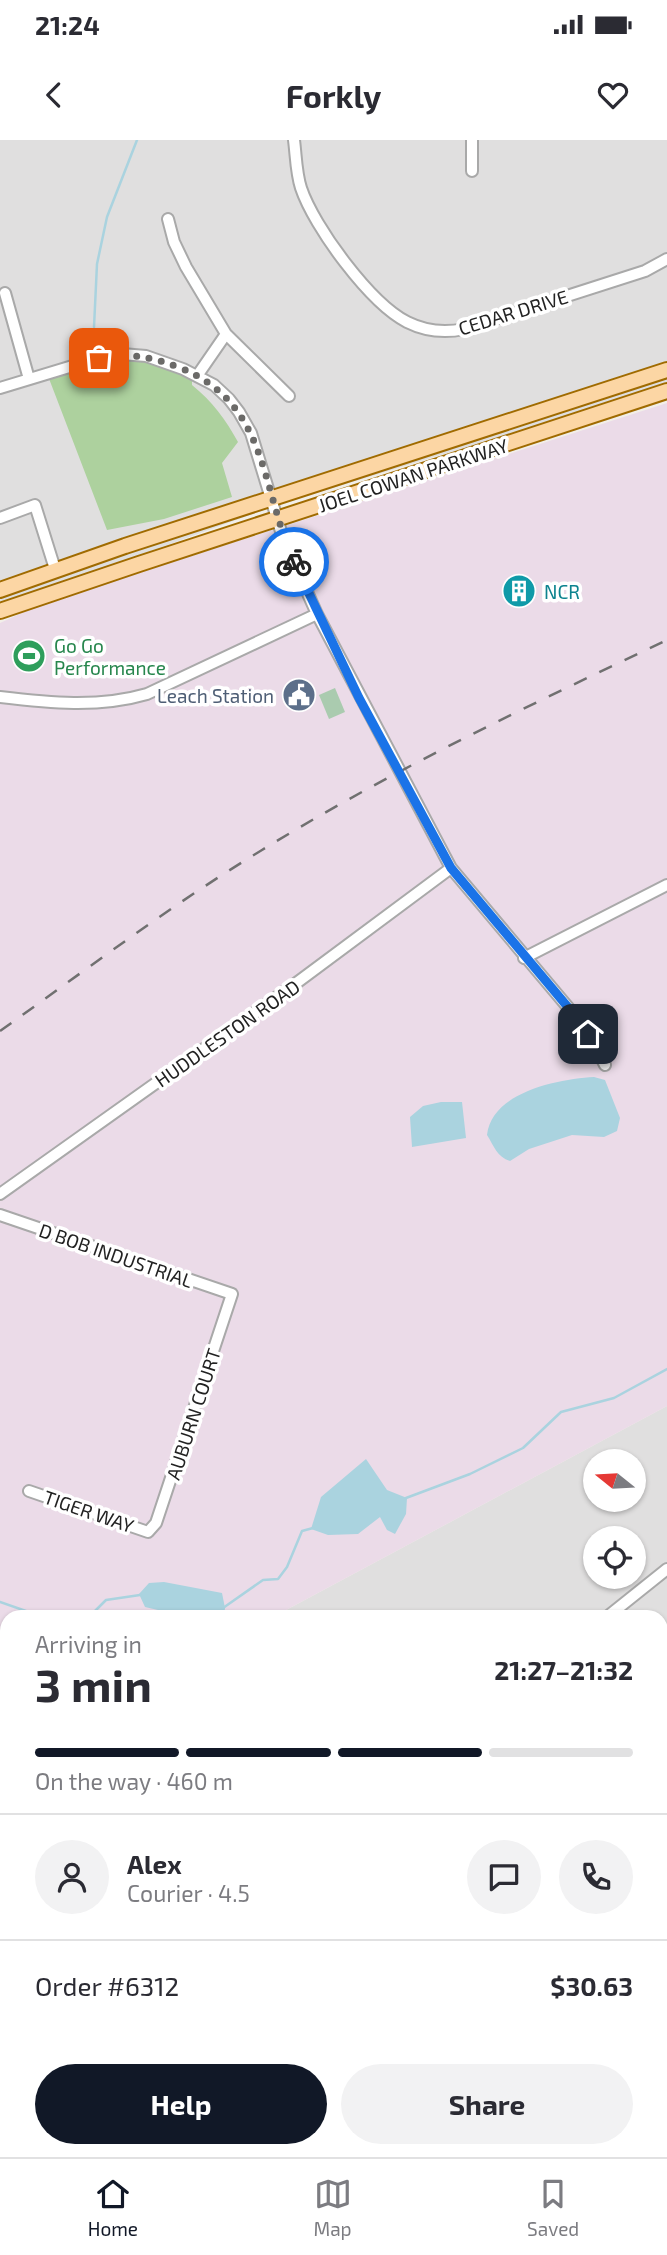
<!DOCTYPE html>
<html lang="en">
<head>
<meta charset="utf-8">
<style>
  body { margin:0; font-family:"Exo 2",sans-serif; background:#f2f2f3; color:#2b2b33; height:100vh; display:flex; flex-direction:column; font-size:26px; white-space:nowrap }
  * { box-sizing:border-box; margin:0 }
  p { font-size:23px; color:#7c7c81 }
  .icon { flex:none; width:38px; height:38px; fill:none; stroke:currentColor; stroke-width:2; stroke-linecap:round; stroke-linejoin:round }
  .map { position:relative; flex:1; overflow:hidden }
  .drawer { position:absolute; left:0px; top:1470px; width:668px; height:548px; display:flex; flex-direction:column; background:#fff; border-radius:21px 21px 0 0; box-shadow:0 2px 5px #0004 }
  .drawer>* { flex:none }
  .needle { width:46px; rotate:288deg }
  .fabs { position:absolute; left:583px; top:1309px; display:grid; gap:14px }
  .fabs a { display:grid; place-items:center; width:63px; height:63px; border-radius:50%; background:#fff; box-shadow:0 2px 5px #0004; font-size:35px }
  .pin { position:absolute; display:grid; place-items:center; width:60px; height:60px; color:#fff; margin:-30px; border-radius:14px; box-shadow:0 4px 10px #0006 }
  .courier { position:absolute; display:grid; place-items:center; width:70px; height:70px; margin:-35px; border:5px solid #1a73e8; border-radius:50%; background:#fff; color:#222; box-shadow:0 2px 9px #0007 }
  .headline em { font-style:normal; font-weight:700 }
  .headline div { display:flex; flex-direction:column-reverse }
  .headline { display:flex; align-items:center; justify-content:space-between; height:119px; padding:0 35px }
  h1 { font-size:46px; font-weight:700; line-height:52px }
  .bar { display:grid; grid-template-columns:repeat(4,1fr); gap:10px 7px; align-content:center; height:84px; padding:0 35px }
  .bar i { height:9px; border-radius:5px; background:#e1e1e2 }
  .bar .active { background:#111827 }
  .bar p { grid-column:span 4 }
  .line { display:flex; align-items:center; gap:18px; padding:0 35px; border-top:2px solid #e1e1e2 }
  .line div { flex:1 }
  .round { display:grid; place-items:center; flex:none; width:74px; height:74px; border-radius:37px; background:#f2f2f3 }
  .cta { display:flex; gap:14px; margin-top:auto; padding:14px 35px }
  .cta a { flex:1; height:80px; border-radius:42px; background:#111827; color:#fff; font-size:28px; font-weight:700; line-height:80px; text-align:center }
  .cta a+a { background:#f2f2f3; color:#2b2b33 }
  .status { display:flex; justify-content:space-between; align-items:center; height:49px; padding:0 35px; background:#fff; direction:ltr }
  .status svg { height:19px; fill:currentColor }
  header { display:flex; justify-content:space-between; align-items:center; height:91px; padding:0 35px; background:#fff; font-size:32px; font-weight:700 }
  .tabs { display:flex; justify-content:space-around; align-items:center; height:98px; border-top:2px solid #e1e1e2; background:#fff; font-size:19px; color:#7c7c81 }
  .tabs a { display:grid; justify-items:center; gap:4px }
  .tabs .active { color:#111827 }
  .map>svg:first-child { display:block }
  .residential { fill:#e0dfdf; fill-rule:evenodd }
  .industrial { fill:#ebdbe8 }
  .forest { fill:#add19e }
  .cemetery { fill:#aacbaf }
  .water { fill:#aad3df }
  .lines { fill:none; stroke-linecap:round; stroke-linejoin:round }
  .stream { stroke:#aad3df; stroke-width:2.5 }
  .minor-casing { stroke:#a9a9a9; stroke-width:14 }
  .major-casing { stroke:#a06b00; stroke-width:18 }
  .minor { stroke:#fff; stroke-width:10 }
  .major { stroke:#fcd6a4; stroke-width:14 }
  .rail { stroke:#707070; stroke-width:2.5; stroke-dasharray:14 14; stroke-linecap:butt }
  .done { stroke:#6b6a68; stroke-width:7; stroke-dasharray:0 12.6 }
  .route { stroke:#1a73e8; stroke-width:9 }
  .labels { text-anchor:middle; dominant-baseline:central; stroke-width:7; stroke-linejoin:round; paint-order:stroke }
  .street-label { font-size:19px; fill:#222; stroke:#fff }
  .culture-label { font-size:19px; fill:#0d838f; stroke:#fff; text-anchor:start }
  .leisure-label { font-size:19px; fill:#27864d; stroke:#fff; text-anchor:start }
  .service-label { font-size:19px; fill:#4e5e75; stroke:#fff; text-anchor:end }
</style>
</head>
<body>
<div class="status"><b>21:24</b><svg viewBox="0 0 49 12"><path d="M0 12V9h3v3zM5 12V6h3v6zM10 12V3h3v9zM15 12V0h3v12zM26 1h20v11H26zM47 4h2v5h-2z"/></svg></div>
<header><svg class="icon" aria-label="back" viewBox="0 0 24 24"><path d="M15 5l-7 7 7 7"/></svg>Forkly<svg class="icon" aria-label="heart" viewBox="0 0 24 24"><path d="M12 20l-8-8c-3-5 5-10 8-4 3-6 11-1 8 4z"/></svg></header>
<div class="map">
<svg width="667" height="2017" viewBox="0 0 667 2017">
  <rect width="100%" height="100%" fill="#f2efe9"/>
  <path class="residential" d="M0 0H667V252L437 316 277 365 0 466Z
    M667 1266V2017H0V1543L7 1541V2011H662V1477H273ZM595 1321H634V1360H595ZM595 1398H634V1437H595Z"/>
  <path class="industrial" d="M667 263V1266L273 1477H7V1541L0 1543V483L39 465Z"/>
  <path class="forest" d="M135 220 163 226 192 240V245C212 261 226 280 238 302L222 323 232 357 164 379 107 390 48 236 106 221Z
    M662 2003 667 2007V2017H446L449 2011H662Z"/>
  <path class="cemetery" d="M335 548 345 572 329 579 319 555Z"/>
  <path class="water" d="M594 937 605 940 620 978 617 991 604 997 572 995 529 1009 510 1021C497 1017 494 1006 487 995 492 952 558 939 594 937Z
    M441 962H462L466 998 412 1007 410 977 423 966Z
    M366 1319 387 1350 407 1358 406 1374 395 1394 387 1390 380 1377 358 1394 328 1395 311 1389 321 1357Z
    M164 1442 222 1453 225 1468 224 1477H188L145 1467 139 1454 149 1443Z"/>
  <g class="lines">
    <path class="stream" d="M94 187 97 124 107 77 137 0
      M406 1358 470 1334 523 1308 561 1272 614 1258 667 1229
      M0 1462 43 1477
      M223 1468 263 1440 278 1439 287 1427 302 1391 313 1388
      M89 1477 106 1460 140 1455"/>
    <defs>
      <path id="minor" d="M294 0C296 15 296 33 301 48 314 87 370 163 407 182 425 191 445 193 464 189L645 131 667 119
        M472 31V0
        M168 79 174 102 186 127 226 194 289 256
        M5 153 29 239
        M197 236 226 194
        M0 248 99 218 122 214 146 216 183 229 214 245 229 259 239 272 251 293 283 398 317 474 451 728 577 878 594 903 605 925
        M0 378 35 365 55 429
        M0 557C49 563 99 568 147 554L317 474
        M524 818 667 745
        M0 1054 291 847 451 728
        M0 1075 232 1154 156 1383 148 1392 29 1351
        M607 1477 667 1429
        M0 1653 7 1649
        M662 1742 667 1740
        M662 1762 667 1780
        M0 1827 7 1823
        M0 1985 7 1986
        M315 2017 326 2011"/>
      <path id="major" d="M0 450 125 406 667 230
        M0 471 139 424 667 251"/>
    </defs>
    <use href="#minor" class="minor-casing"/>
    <use href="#major" class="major-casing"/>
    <use href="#minor" class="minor"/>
    <use href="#major" class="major"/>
    <path class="rail" d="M0 891C86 830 171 765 262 710 392 630 530 565 667 500"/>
  </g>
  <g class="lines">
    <path class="done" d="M99 218C130 213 148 216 178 227 268 262 260 345 294 422"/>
    <path class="route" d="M294 422 359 558 451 728 577 878 588 894"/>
  </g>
  <defs>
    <symbol id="building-disc" viewBox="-11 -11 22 22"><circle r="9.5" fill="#0f9aa8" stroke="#fff"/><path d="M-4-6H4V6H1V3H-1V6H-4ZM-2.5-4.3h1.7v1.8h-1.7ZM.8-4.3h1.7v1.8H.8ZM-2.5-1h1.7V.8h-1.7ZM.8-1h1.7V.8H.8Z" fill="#fff"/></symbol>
    <symbol id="stadium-disc" viewBox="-11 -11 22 22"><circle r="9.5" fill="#2e9e5b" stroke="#fff"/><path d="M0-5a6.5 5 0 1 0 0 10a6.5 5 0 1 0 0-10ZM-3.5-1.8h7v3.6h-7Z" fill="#fff"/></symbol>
    <symbol id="civic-disc" viewBox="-11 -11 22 22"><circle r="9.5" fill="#5c6f8a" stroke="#fff"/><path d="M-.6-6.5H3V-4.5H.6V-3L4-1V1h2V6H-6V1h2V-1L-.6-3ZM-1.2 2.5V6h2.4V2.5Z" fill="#fff"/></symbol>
  </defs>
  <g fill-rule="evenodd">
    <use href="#building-disc" x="500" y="432" width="38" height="38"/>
    <use href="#stadium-disc" x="10" y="497" width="38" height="38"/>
    <use href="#civic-disc" x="280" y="536" width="38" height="38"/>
  </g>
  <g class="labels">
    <g class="street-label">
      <text transform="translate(513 172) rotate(-17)">CEDAR DRIVE</text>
      <text transform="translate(413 335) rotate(-18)">JOEL COWAN PARKWAY</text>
      <text transform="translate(227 893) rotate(-35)">HUDDLESTON ROAD</text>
      <text transform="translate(116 1115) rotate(19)">D BOB INDUSTRIAL</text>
      <text transform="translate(193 1274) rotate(-72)">AUBURN COURT</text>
      <text transform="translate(89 1371) rotate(19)">TIGER WAY</text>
    </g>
    <g class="culture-label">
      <text x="544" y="451">NCR</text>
    </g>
    <g class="leisure-label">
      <text x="54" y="505">Go Go<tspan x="54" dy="22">Performance</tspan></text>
    </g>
    <g class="service-label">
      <text x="274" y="555">Leach Station</text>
    </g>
  </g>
</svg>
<div class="fabs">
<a><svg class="needle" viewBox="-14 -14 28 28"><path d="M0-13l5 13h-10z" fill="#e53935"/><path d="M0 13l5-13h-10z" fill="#7c7c81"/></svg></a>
<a><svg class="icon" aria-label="locate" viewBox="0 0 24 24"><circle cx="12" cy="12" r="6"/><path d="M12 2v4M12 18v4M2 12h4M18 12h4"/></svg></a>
</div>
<div class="pin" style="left:99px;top:218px;background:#ea580c"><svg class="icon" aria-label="bag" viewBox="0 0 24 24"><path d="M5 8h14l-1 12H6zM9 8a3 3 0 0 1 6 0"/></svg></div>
<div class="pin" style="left:588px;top:894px;background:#1f2937"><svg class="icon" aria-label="home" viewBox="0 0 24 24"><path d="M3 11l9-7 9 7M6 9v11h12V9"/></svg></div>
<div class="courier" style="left:294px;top:422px"><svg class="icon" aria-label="bike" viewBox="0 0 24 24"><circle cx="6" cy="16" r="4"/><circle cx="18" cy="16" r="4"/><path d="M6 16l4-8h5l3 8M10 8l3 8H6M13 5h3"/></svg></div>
<section class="drawer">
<div class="headline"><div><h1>3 min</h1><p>Arriving in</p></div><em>21:27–21:32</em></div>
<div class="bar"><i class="active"></i><i class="active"></i><i class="active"></i><i></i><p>On the way · 460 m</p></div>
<div class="line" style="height:126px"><a class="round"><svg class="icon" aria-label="person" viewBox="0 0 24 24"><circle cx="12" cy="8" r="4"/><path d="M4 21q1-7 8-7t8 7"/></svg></a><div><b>Alex</b><p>Courier · 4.5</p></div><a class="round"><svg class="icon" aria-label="chat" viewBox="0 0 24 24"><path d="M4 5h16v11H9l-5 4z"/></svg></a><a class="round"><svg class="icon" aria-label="phone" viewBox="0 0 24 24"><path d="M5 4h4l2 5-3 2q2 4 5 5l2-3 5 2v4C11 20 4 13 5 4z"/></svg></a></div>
<div class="line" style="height:91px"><div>Order #6312</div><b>$30.63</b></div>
<div class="cta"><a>Help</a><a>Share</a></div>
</section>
</div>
<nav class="tabs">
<a class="active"><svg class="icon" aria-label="home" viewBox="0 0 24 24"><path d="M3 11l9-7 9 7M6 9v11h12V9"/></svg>Home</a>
<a><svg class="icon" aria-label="map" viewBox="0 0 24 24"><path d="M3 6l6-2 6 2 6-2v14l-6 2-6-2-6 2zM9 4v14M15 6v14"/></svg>Map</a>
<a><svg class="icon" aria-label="saved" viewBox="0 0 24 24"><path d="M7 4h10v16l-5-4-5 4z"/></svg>Saved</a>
</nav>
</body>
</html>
